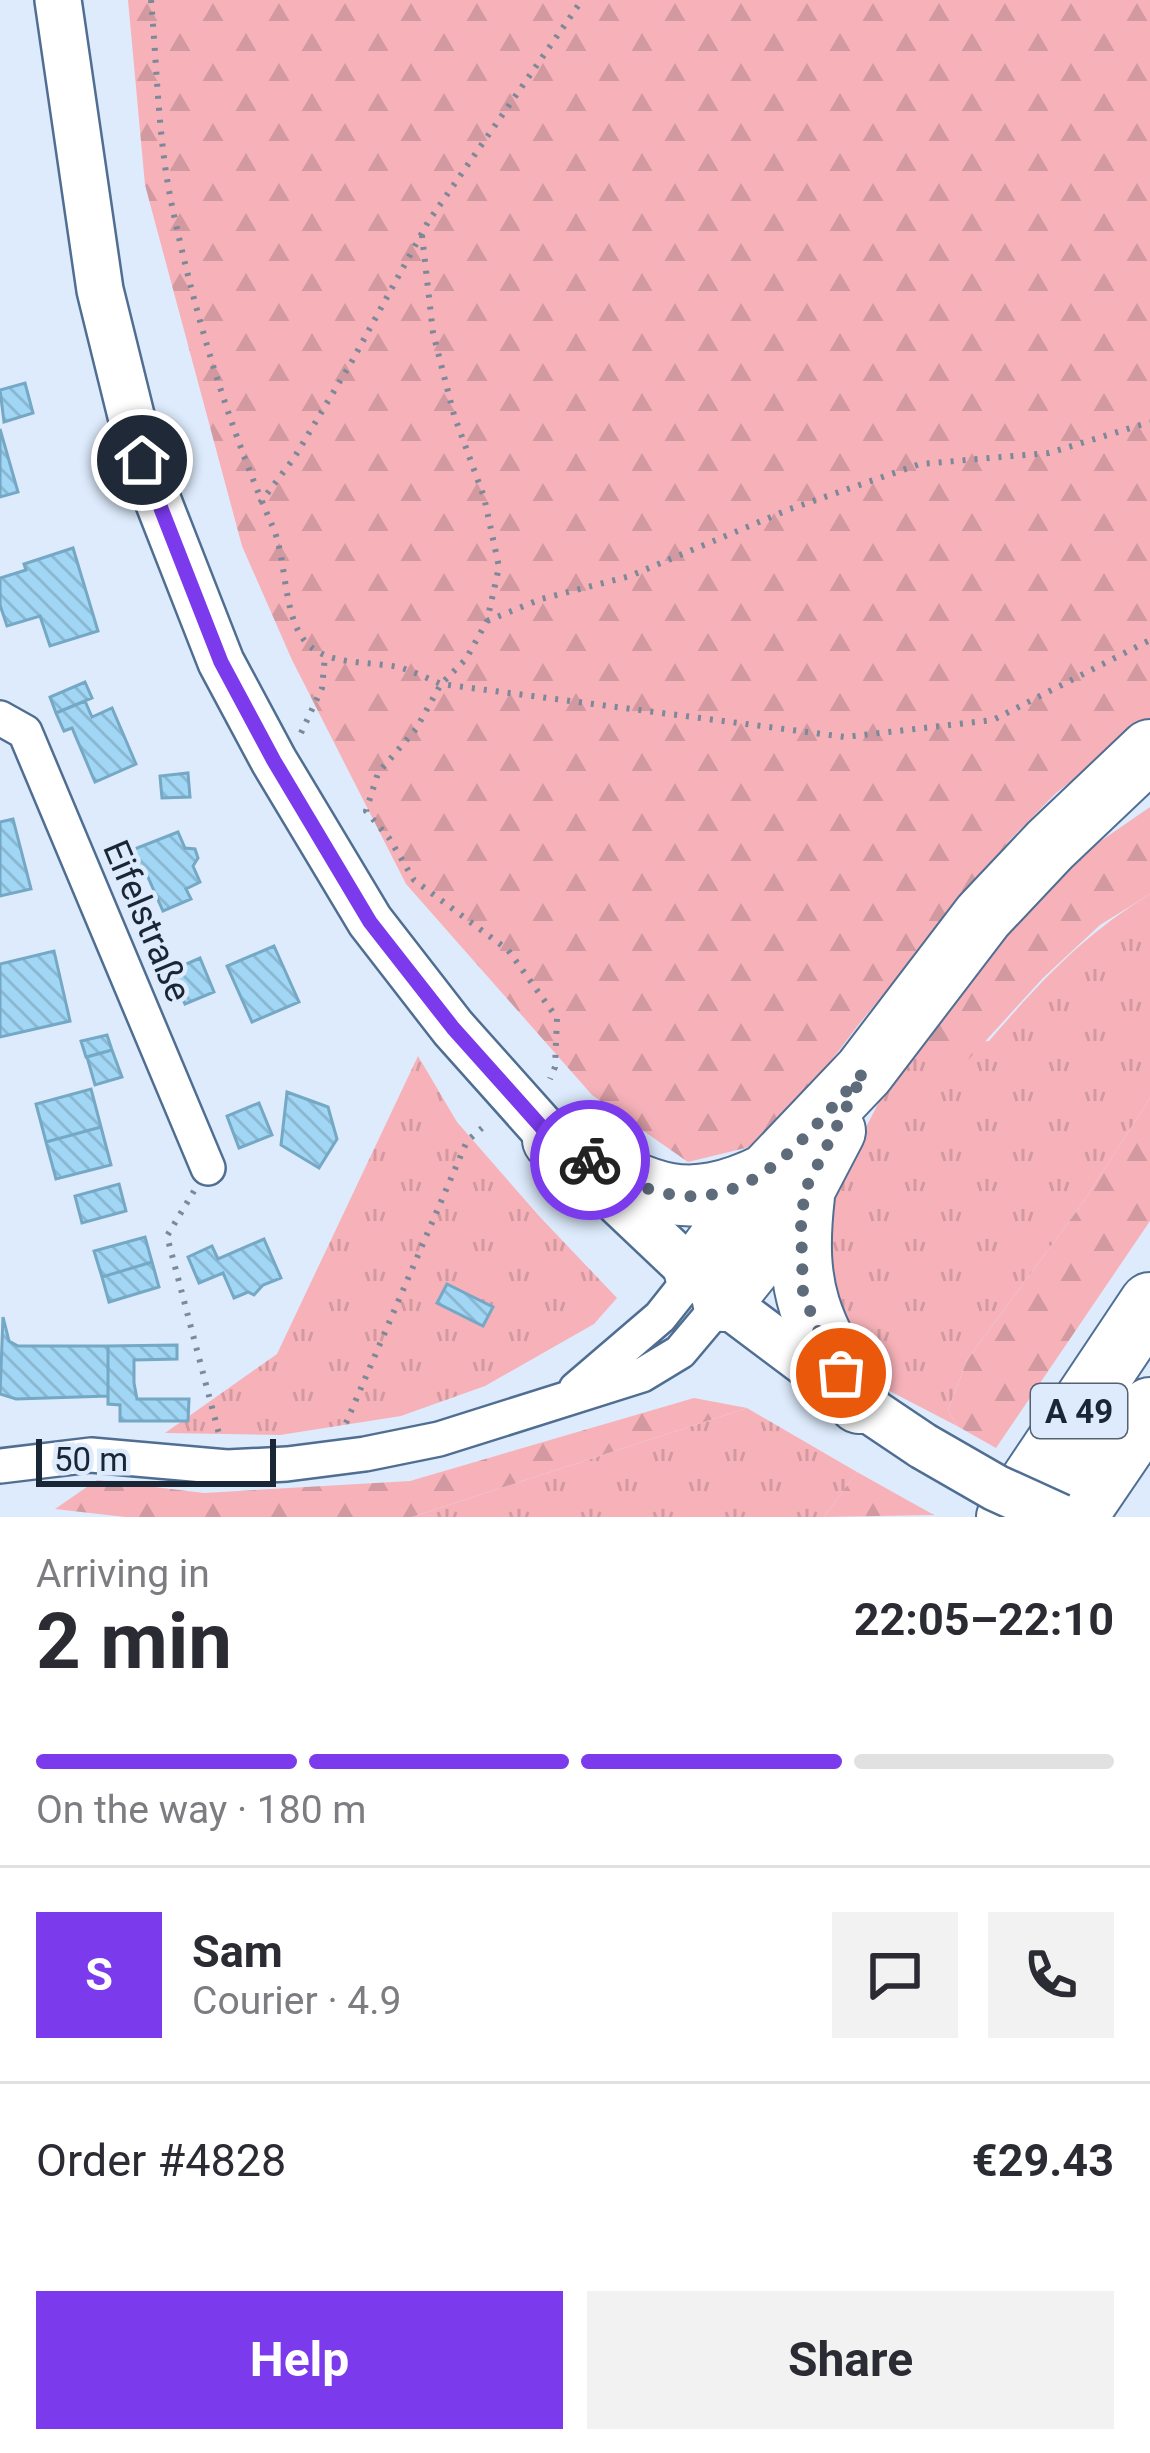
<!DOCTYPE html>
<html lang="en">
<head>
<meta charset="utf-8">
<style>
  body { margin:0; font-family:Roboto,sans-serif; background:#f2f2f3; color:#2b2b33; height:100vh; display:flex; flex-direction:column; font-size:45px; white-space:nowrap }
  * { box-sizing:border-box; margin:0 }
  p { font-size:39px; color:#7c7c81 }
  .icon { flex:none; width:66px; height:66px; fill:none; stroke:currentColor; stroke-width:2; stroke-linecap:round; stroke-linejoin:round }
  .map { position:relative; height:1517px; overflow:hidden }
  .details { display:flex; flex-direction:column; background:#fff; flex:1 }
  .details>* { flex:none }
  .scale { position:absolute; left:36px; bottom:30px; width:240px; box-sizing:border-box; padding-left:12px; border:6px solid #192635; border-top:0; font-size:33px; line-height:42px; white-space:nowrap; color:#192635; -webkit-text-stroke:9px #ddebfc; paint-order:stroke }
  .pin { position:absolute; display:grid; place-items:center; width:102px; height:102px; color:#fff; margin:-51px; border:6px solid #fff; border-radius:50%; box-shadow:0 3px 12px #0007 }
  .courier { position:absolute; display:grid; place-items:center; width:120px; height:120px; margin:-60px; border:9px solid #7c3aed; border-radius:50%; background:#fff; color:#222; box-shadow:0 3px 15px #0007 }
  .headline em { font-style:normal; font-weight:700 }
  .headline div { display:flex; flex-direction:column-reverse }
  .headline { display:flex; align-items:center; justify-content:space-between; height:204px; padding:0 36px }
  h1 { font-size:78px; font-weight:700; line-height:90px }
  .bar { display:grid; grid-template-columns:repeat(4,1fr); gap:18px 12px; align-content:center; height:144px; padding:0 36px }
  .bar i { height:15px; border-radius:9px; background:#e1e1e2 }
  .bar .on { background:#7c3aed }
  .bar p { grid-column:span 4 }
  .line { display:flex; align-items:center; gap:30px; padding:0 36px; border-top:3px solid #e1e1e2 }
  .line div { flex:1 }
  .round { display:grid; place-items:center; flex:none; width:126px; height:126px; border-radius:0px; background:#f2f2f3 }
  .button { display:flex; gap:24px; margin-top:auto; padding:24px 36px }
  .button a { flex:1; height:138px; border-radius:0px; background:#7c3aed; color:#fff; font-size:48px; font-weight:700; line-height:138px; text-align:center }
  .button a+a { background:#f2f2f3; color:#2b2b33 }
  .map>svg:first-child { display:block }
  .grass { fill:url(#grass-tufts) }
  .forest { fill:url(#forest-firs) }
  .building { fill:url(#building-back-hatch); stroke:#74a8c4; stroke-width:3 }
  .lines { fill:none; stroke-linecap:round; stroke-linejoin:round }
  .minor-casing { stroke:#4f6e92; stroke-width:38 }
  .secondary-casing { stroke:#4f6e92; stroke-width:50 }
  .motorway-casing { stroke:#4f6e92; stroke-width:64 }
  .path { stroke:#7b8999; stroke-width:6; stroke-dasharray:3 9; stroke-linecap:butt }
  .minor { stroke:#fff; stroke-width:33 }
  .secondary { stroke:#fff; stroke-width:45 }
  .motorway { stroke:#fff; stroke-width:60 }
  .secondary-bridge-casing { stroke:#4f6e92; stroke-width:50; stroke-linecap:butt }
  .secondary-bridge { stroke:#fff; stroke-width:45 }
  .done { stroke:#5e6b7b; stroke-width:12; stroke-dasharray:0 21.6 }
  .route { stroke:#7c3aed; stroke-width:15 }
  .labels { text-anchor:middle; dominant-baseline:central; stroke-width:9; stroke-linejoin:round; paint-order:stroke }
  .shield { fill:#ddebfc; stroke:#546171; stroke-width:3 }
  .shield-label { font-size:33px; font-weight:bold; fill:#192635 }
  .street-label { font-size:36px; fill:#192635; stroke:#ddebfc }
</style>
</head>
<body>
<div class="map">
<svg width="1150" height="1517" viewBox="0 0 1150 1517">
  <defs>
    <pattern id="grass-tufts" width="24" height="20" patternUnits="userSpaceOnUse" patternTransform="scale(3)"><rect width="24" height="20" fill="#f7b2b9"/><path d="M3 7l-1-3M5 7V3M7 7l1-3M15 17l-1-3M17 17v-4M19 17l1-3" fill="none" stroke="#d399a0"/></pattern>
    <pattern id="forest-firs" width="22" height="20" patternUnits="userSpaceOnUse" patternTransform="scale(3)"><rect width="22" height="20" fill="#f7b2b9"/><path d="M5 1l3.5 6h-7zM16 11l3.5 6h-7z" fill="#d399a0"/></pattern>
    <pattern id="building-back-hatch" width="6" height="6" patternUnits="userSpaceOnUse" patternTransform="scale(3)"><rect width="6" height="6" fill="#a1d6f4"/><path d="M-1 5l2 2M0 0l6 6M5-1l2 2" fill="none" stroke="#8ab8d2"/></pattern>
  </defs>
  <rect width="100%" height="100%" fill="#ddebfc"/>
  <path class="grass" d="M1150 894V1098L1084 1201 967 1360 948 1410 957 1426 878 1385 828 1316 831 1195 880 1100 918 1043 989 1041C1041 981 1082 936 1150 894Z
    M418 1056 457 1122 539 1216 617 1298 594 1324 485 1386 401 1416 280 1435 165 1433 277 1354Z
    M747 1408 857 1472 824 1517H412Z"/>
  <path class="forest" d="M128 0H1150V720L1056 793 1010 840 859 1024 770 1142 688 1162 592 1095 406 884 292 660 242 546 145 185Z
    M1150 807V894L1100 925 1043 978 958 1071 932 1066 918 1043 1041 893 1092 847Z
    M1150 1098V1221L996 1448 957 1426 948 1410 967 1360 1084 1201Z
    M694 1398 747 1408 412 1517H125L55 1509 97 1480 204 1493 410 1481Z
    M857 1472 934 1515 824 1517Z"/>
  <path class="building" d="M25 383 33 413 4 422 0 390Z
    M0 429 18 492 0 497Z
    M73 548 98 631 50 646 40 616 7 626 0 605V578L26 570 24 564Z
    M85 682 92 698 56 713 50 697Z
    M85 701 92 717 112 708 136 764 95 782 72 728 64 731 56 713Z
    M188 773 190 797 162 798 160 776Z
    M13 819 31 889 0 896V822Z
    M178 832 185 848 195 849 198 858 193 866 200 882 186 889 191 899 163 911 147 875 131 883 119 855Z
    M274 946 299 1002 252 1022 227 966Z
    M54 951 70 1021 0 1037V964Z
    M200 958 214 992 185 1004 170 971Z
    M107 1035 112 1050 86 1057 81 1041Z
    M112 1050 122 1077 95 1085 87 1057Z
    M91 1089 101 1127 46 1142 36 1104Z
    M287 1092 328 1107 337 1139 319 1168 281 1145Z
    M259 1103 272 1135 239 1148 227 1116Z
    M101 1127 111 1165 56 1179 46 1142Z
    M119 1184 126 1211 82 1223 75 1196Z
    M145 1237 152 1262 102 1277 94 1251Z
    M264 1239 281 1278 263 1285 254 1295 248 1292 234 1298 223 1273 199 1283 188 1257 212 1246 218 1259Z
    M152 1262 159 1287 109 1302 102 1277Z
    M447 1284 493 1307 483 1326 437 1303Z
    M3 1317 9 1341 18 1346H108V1396L16 1399 0 1394Z
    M177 1345V1359L134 1360V1383L137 1399H189L188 1421H120V1405L108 1404V1346Z"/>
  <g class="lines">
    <defs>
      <path id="minor" d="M0 718 25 732 208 1168
        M576 1389 660 1317 695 1273
        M0 1466 91 1455 227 1467 287 1464 365 1454 439 1439 642 1375 680 1352 723 1301"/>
      <path id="secondary" d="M58 0 100 290 142 460 221 662 274 761 370 921 453 1028 553 1140 723 1301 859 1403 923 1446"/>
      <path id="motorway" d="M553 1140C637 1184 673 1220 767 1174
        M804 1196C793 1292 811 1323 859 1403
        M695 1273 767 1174 864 1072 983 916 1050 845 1150 750
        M723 1301 789 1219 835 1131
        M1007 1517 1150 1303
        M1076 1517 1150 1408"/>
    </defs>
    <use href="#minor" class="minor-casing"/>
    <use href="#secondary" class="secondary-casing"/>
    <use href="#motorway" class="motorway-casing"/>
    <path class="path" d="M151 0C157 66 158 136 171 201 194 312 227 422 272 525 287 557 282 611 304 640 324 666 369 661 398 667 413 671 427 678 441 684L845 737 993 720 1150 640
      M422 235 433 333 454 415 484 497 499 567 487 621 466 659 441 684 416 729 378 773 366 811 389 838 414 880 508 950 557 1018 555 1067 550 1079
      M260 503 294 458 352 361 428 222 582 0
      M487 621 541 599 630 576 790 509 920 464 1049 453 1150 422
      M301 733 322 688 325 656
      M194 1191 167 1236 219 1434
      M346 1423 467 1141 482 1128"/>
    <use href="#minor" class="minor"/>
    <use href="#secondary" class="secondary"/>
    <use href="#motorway" class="motorway"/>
    <defs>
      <path id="secondary-bridge" d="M923 1446 996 1488 1060 1517"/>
    </defs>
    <use href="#secondary-bridge" class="secondary-bridge-casing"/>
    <use href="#secondary-bridge" class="secondary-bridge"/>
  </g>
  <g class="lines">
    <path class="done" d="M590 1160C607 1168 623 1180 640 1186 747 1226 800 1140 864 1072L805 1190 801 1223 803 1293 823 1343 841 1373"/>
    <path class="route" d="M142 460 221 662 274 761 370 922 453 1028 553 1140 590 1160"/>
  </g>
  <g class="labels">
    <rect class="shield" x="1031" y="1384" width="96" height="54" rx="9"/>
    <g class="shield-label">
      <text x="1079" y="1411">A 49</text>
    </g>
    <g class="street-label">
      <text transform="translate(147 921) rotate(67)">Eifelstraße</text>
    </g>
  </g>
</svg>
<div class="scale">50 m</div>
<div class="pin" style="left:841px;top:1373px;background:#ea580c"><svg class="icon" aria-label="bag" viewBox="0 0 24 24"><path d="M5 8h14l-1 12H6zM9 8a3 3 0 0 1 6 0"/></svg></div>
<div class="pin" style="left:142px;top:460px;background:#1f2937"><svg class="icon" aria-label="home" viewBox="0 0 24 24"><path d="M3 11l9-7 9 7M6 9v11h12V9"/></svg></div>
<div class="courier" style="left:590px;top:1160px"><svg class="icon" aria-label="bike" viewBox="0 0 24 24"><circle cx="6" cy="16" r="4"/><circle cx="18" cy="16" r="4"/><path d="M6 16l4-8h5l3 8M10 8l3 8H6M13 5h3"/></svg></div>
</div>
<section class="details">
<div class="headline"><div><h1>2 min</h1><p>Arriving in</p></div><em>22:05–22:10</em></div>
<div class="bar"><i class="on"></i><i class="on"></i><i class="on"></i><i></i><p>On the way · 180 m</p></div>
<div class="line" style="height:216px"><b class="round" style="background:#7c3aed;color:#fff">S</b><div><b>Sam</b><p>Courier · 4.9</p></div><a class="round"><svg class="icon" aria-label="chat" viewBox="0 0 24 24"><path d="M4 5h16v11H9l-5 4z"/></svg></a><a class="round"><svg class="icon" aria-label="phone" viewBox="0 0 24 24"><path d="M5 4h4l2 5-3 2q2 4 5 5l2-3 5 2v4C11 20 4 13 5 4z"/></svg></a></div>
<div class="line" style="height:156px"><div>Order #4828</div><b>€29.43</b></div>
<div class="button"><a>Help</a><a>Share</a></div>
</section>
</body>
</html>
